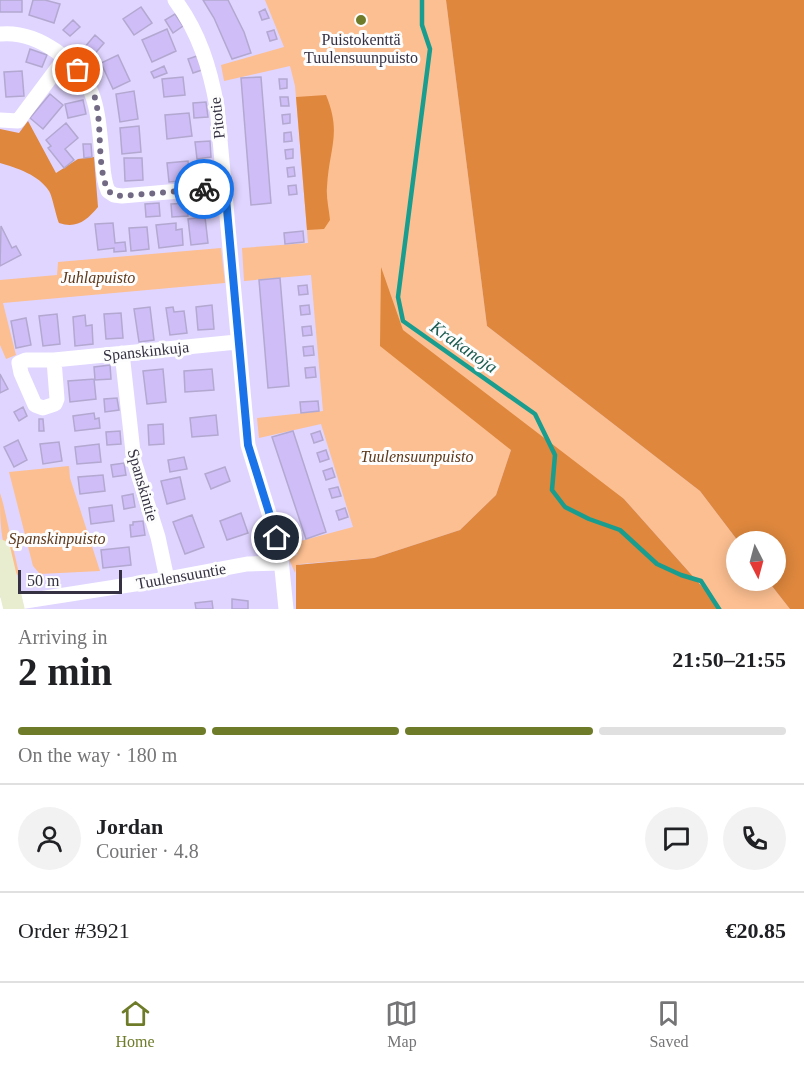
<!DOCTYPE html>
<html lang="en">
<head>
<meta charset="utf-8">
<style>
  body { margin:0; font-family:"Times New Roman",serif; background:#f2f2f2; color:#202124; height:100vh; display:flex; flex-direction:column; font-size:22px; white-space:nowrap }
  * { box-sizing:border-box; margin:0 }
  p { font-size:20px; color:#757577 }
  .icon { flex:none; width:33px; height:33px; fill:none; stroke:currentColor; stroke-width:2; stroke-linecap:round; stroke-linejoin:round }
  .map { position:relative; height:609px; overflow:hidden }
  .drawer { display:flex; flex-direction:column; background:#fff; flex:1 }
  .drawer>* { flex:none }
  .needle { width:39px; rotate:174deg }
  .tools { position:absolute; left:726px; top:531px; display:grid; gap:12px }
  .tools a { display:grid; place-items:center; width:60px; height:60px; border-radius:50%; background:#fff; box-shadow:0 3px 15px #0003; font-size:30px }
  .scale { position:absolute; left:18px; bottom:15px; width:104px; box-sizing:border-box; padding-left:6px; border:3px solid #363142; border-top:0; font-size:16px; line-height:21px; white-space:nowrap; color:#363142; -webkit-text-stroke:4px #fdfdfd; paint-order:stroke }
  .pin { position:absolute; display:grid; place-items:center; width:51px; height:51px; color:#fff; margin:-26px; border:3px solid #fff; border-radius:50%; box-shadow:0 2px 6px #0007 }
  .courier { position:absolute; display:grid; place-items:center; width:60px; height:60px; margin:-30px; border:4px solid #1a73e8; border-radius:50%; background:#fff; color:#222; box-shadow:0 2px 8px #0007 }
  .summary em { font-style:normal; font-weight:700 }
  .summary div { display:flex; flex-direction:column-reverse }
  .summary { display:flex; align-items:center; justify-content:space-between; height:102px; padding:0 18px }
  h1 { font-size:39px; font-weight:700; line-height:45px }
  .bar { display:grid; grid-template-columns:repeat(4,1fr); gap:9px 6px; align-content:center; height:72px; padding:0 18px }
  .bar i { height:8px; border-radius:4px; background:#e0e0e0 }
  .bar .active { background:#6e7c29 }
  .bar p { grid-column:span 4 }
  .line { display:flex; align-items:center; gap:15px; padding:0 18px; border-top:2px solid #e0e0e0 }
  .line div { flex:1 }
  .round { display:grid; place-items:center; flex:none; width:63px; height:63px; border-radius:32px; background:#f2f2f2 }
  .menu { display:flex; justify-content:space-around; align-items:center; height:84px; border-top:2px solid #e0e0e0; background:#fff; font-size:16px; color:#757577 }
  .menu a { display:grid; justify-items:center; gap:3px }
  .menu .active { color:#6e7c29 }
  .map>svg:first-child { display:block }
  .green { fill:#fcbf91 }
  .forest { fill:#de873d }
  .lines { fill:none; stroke-linecap:round; stroke-linejoin:round }
  .stream { stroke:#189d8f; stroke-width:4.5 }
  .building { fill:#cebdf7; stroke:#b3a8d0; stroke-width:1.5 }
  .street { stroke:#fff; stroke-width:15 }
  .secondary { stroke:#e7edce; stroke-width:21 }
  .done { stroke:#726a84; stroke-width:6; stroke-dasharray:0 10.8 }
  .route { stroke:#1a73e8; stroke-width:8 }
  .poi-dot { fill:#6e7c29; stroke:#fdfdfd; stroke-width:2 }
  .labels { text-anchor:middle; dominant-baseline:central; stroke-width:6; stroke-linejoin:round; paint-order:stroke }
  .poi-label { font-size:16px; fill:#363142; stroke:#fdfdfd }
  .street-label { font-size:16px; fill:#363142; stroke:#fdfdfd }
  .park-label { font-size:16px; font-style:italic; fill:#5d391b; stroke:#fdfdfd }
  .water-label { font-size:18px; font-style:italic; fill:#1d5d51; stroke:#fdfdfd }
</style>
</head>
<body>
<div class="map">
<svg width="804" height="609" viewBox="0 0 804 609">
  <rect width="100%" height="100%" fill="#e0d5ff"/>
  <path class="green" d="M265 0H446L487 326 700 491 738 541 736 542V580L768 581 790 609H722L624 499 511 450 496 495 460 530 374 558 300 564 296 566 295 573 288 557 297 555 293 543 353 527 321 424 259 438 257 418 323 411 311 275 244 281 242 248 308 243 295 86 290 66 224 81 221 65 284 47Z
    M221 248 225 283 3 303 16 355 6 359 0 345V280L57 275 58 262Z
    M69 466 70 478 100 571 40 574 33 566 9 472Z
    M0 493 3 503 20 578C0 554 0 524 0 493Z"/>
  <path class="forest" d="M446 0H804V609H790L768 581 776 580V542L738 541 700 491 487 326Z
    M326 95C342 134 329 148 327 187 326 198 329 209 330 220L324 229 307 230 296 97Z
    M28 121 56 173 78 159 94 157 98 207C87 220 77 229 59 223 56 216 52 195 49 191 39 175 17 168 0 163V129L19 133Z
    M381 267 403 330 624 499 722 609H296V565L374 558 460 530 496 495 511 450 380 346Z"/>
  <g class="lines">
    <path class="stream" d="M422 0V25L430 49 398 297 403 321 535 414 555 455 552 490 565 507 589 519 620 530 657 564 681 575 701 581 719 609"/>
  </g>
  <path class="building" d="M0 0H22V12H0Z
    M33 0H45L60 4 54 23 29 15Z
    M203 0H228L244 32 251 53 232 59 214 18Z
    M141 7 152 23 134 35 123 19Z
    M265 9 269 18 262 20 259 12Z
    M175 14 183 26 173 33 165 20Z
    M73 20 80 27 70 36 63 30Z
    M167 29 176 51 152 62 142 40Z
    M274 30 277 39 270 41 267 32Z
    M95 35 104 43 93 56 84 48Z
    M30 49 47 55 42 67 26 62Z
    M118 55 130 81 113 89 101 63Z
    M197 56 202 70 193 73 188 59Z
    M164 66 167 73 154 78 151 72Z
    M22 71 24 96 6 97 4 72Z
    M183 77 185 95 164 97 162 79Z
    M261 77 271 203 251 205 241 78Z
    M279 79H287V88L280 89Z
    M134 91 138 119 120 122 116 94Z
    M50 94 63 105 43 129 30 118Z
    M280 97H288L289 106H281Z
    M83 100 86 114 68 118 65 104Z
    M206 102 208 117 194 118 193 103Z
    M189 113 192 136 167 139 165 115Z
    M290 114V123L283 124 282 115Z
    M66 123 78 138 65 149 74 160 64 168 48 148 51 146 46 140Z
    M139 126 141 152 122 154 120 128Z
    M291 132 292 141 284 142V133Z
    M210 141 211 157 197 159 195 142Z
    M83 144H91L92 157 84 158Z
    M293 149V158L286 159 285 150Z
    M124 158H142L143 180 125 181Z
    M188 161 190 180 169 182 167 163Z
    M294 167 295 176 288 177 287 168Z
    M296 185 297 194 289 195 288 186Z
    M217 198 218 212 204 213 203 200Z
    M159 203 160 216 146 217 145 204Z
    M187 203 188 216 172 217 171 204Z
    M205 217 208 243 191 245 188 219Z
    M113 223 115 243 125 242 126 251 114 252V248L98 250 95 224Z
    M176 223V230L182 229 183 245 159 248 156 225Z
    M1 226 12 248 16 246 21 255 0 266Z
    M147 227 149 249 131 251 129 228Z
    M303 231 304 242 285 244 284 233Z
    M280 278 289 386 268 388 259 280Z
    M307 285 308 294 299 295 298 286Z
    M212 305 214 329 198 330 196 307Z
    M309 305 310 314 301 315 300 306Z
    M150 307 154 340 139 342 134 309Z
    M173 307 174 312 184 311 187 333 170 335 166 308Z
    M121 313 123 338 106 339 104 314Z
    M57 314 60 344 43 346 39 316Z
    M85 315 86 326 92 325 93 344 75 346 73 317Z
    M26 318 31 345 16 348 11 321Z
    M311 326 312 335 303 336 302 327Z
    M313 346 314 355 304 356 303 347Z
    M110 365 111 379 95 380 94 367Z
    M315 367 316 377 306 378 305 368Z
    M163 369 166 402 147 404 143 371Z
    M212 369 214 390 185 392 184 371Z
    M0 374 8 389 0 393Z
    M94 379 96 399 70 402 68 381Z
    M117 398 119 410 105 412 104 399Z
    M318 401 319 411 301 413 300 402Z
    M23 407 27 416 19 421 14 412Z
    M94 413 95 419 99 418 100 428 75 431 73 416Z
    M216 415 218 435 192 437 190 418Z
    M39 419H43L44 431H39Z
    M163 424 164 444 149 445 148 425Z
    M120 431 121 444 107 445 106 432Z
    M293 431 326 532 306 539 272 437Z
    M320 431 323 440 314 443 311 434Z
    M18 440 27 460 14 467 4 447Z
    M59 442 62 461 43 464 40 444Z
    M99 444 101 462 77 464 75 447Z
    M326 450 329 459 320 462 317 453Z
    M184 457 187 469 170 472 168 460Z
    M124 463 126 475 113 477 111 465Z
    M225 467 230 481 211 489 205 474Z
    M332 468 335 477 326 480 323 471Z
    M103 475 105 491 80 494 78 477Z
    M180 477 185 499 167 504 161 481Z
    M338 487 341 496 332 498 329 489Z
    M133 494 135 507 124 509 122 496Z
    M112 505 114 521 91 524 89 508Z
    M345 508 348 517 339 520 336 511Z
    M241 513 248 533 227 540 220 521Z
    M192 515 204 547 185 554 173 522Z
    M143 521 145 535 131 537 130 525H133V522Z
    M129 547 131 565 103 568 101 550Z
    M232 599 248 601V609H232Z
    M212 601 213 609H196L195 603Z"/>
  <g class="lines">
    <path class="street" d="M175 0C199 32 210 68 217 107L248 445 280 549 286 609
      M0 34C21 32 39 39 56 51 98 82 97 107 102 155 103 167 103 180 108 191L114 195 122 196 225 187
      M0 120 18 121 65 58
      M122 353 134 461 158 537 167 579
      M54 360 57 399 55 404 43 408 35 405 21 373 19 363 26 360H54L237 342
      M0 605 167 579 247 564 281 563"/>
    <path class="secondary" d="M0 550 14 609"/>
  </g>
  <g class="lines">
    <path class="done" d="M78 70C84 79 92 88 95 98 103 128 96 164 108 191L114 195 122 196 204 189"/>
    <path class="route" d="M204 189 225 187 248 445 277 538"/>
  </g>
  <circle class="poi-dot" cx="361" cy="20" r="6"/>
  <g class="labels">
    <g class="poi-label">
      <text x="361" y="39">Puistokenttä<tspan x="361" dy="18">Tuulensuunpuisto</tspan></text>
    </g>
    <g class="street-label">
      <text transform="translate(217 118) rotate(-96)">Pitotie</text>
      <text transform="translate(146 351) rotate(-6)">Spanskinkuja</text>
      <text transform="translate(143 485) rotate(74)">Spanskintie</text>
      <text transform="translate(181 576) rotate(-10)">Tuulensuuntie</text>
    </g>
    <g class="park-label">
      <text x="98" y="277">Juhlapuisto</text>
      <text x="417" y="456">Tuulensuunpuisto</text>
      <text x="57" y="538">Spanskinpuisto</text>
    </g>
    <g class="water-label">
      <text transform="translate(464 347) rotate(35)">Krakanoja</text>
    </g>
  </g>
</svg>
<div class="tools">
<a><svg class="needle" viewBox="-14 -14 28 28"><path d="M0-13l5 13h-10z" fill="#e53935"/><path d="M0 13l5-13h-10z" fill="#757577"/></svg></a>
</div>
<div class="scale">50 m</div>
<div class="pin" style="left:78px;top:70px;background:#ea580c"><svg class="icon" aria-label="bag" viewBox="0 0 24 24"><path d="M5 8h14l-1 12H6zM9 8a3 3 0 0 1 6 0"/></svg></div>
<div class="pin" style="left:277px;top:538px;background:#1f2937"><svg class="icon" aria-label="home" viewBox="0 0 24 24"><path d="M3 11l9-7 9 7M6 9v11h12V9"/></svg></div>
<div class="courier" style="left:204px;top:189px"><svg class="icon" aria-label="bike" viewBox="0 0 24 24"><circle cx="6" cy="16" r="4"/><circle cx="18" cy="16" r="4"/><path d="M6 16l4-8h5l3 8M10 8l3 8H6M13 5h3"/></svg></div>
</div>
<section class="drawer">
<div class="summary"><div><h1>2 min</h1><p>Arriving in</p></div><em>21:50–21:55</em></div>
<div class="bar"><i class="active"></i><i class="active"></i><i class="active"></i><i></i><p>On the way · 180 m</p></div>
<div class="line" style="height:108px"><a class="round"><svg class="icon" aria-label="person" viewBox="0 0 24 24"><circle cx="12" cy="8" r="4"/><path d="M4 21q1-7 8-7t8 7"/></svg></a><div><b>Jordan</b><p>Courier · 4.8</p></div><a class="round"><svg class="icon" aria-label="chat" viewBox="0 0 24 24"><path d="M4 5h16v11H9l-5 4z"/></svg></a><a class="round"><svg class="icon" aria-label="phone" viewBox="0 0 24 24"><path d="M5 4h4l2 5-3 2q2 4 5 5l2-3 5 2v4C11 20 4 13 5 4z"/></svg></a></div>
<div class="line" style="height:78px"><div>Order #3921</div><b>€20.85</b></div>
</section>
<nav class="menu">
<a class="active"><svg class="icon" aria-label="home" viewBox="0 0 24 24"><path d="M3 11l9-7 9 7M6 9v11h12V9"/></svg>Home</a>
<a><svg class="icon" aria-label="map" viewBox="0 0 24 24"><path d="M3 6l6-2 6 2 6-2v14l-6 2-6-2-6 2zM9 4v14M15 6v14"/></svg>Map</a>
<a><svg class="icon" aria-label="saved" viewBox="0 0 24 24"><path d="M7 4h10v16l-5-4-5 4z"/></svg>Saved</a>
</nav>
</body>
</html>
